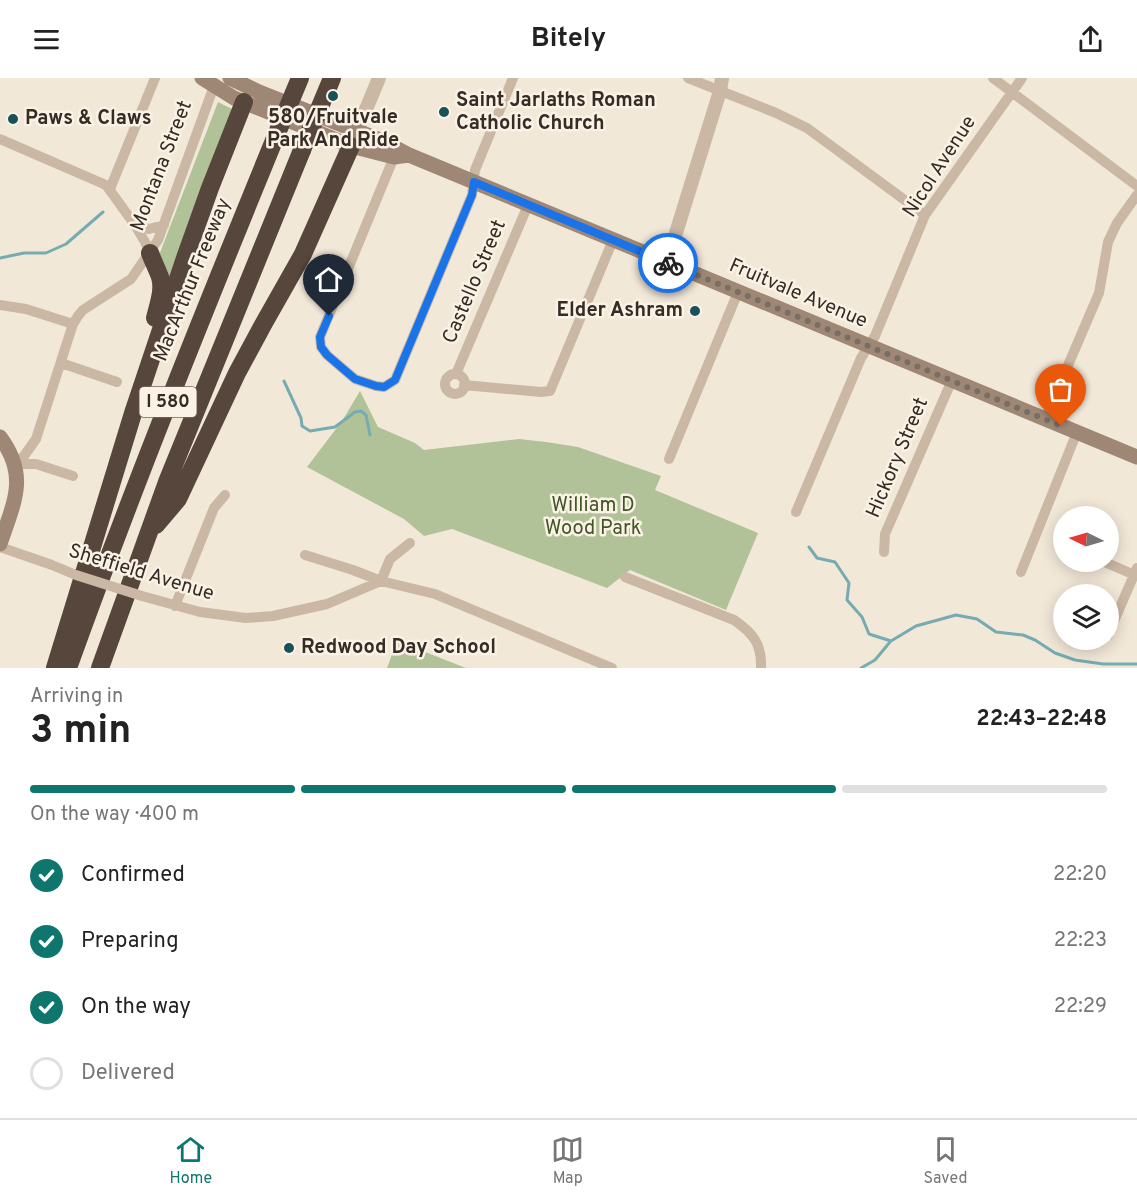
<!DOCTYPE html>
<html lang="en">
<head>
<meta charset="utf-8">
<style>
  body { margin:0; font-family:Overpass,sans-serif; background:#f6f6f6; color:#222; height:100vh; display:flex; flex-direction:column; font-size:22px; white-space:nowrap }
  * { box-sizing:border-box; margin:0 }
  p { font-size:20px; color:#767676 }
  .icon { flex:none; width:33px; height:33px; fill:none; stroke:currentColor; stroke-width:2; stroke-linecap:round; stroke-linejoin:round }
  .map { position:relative; height:590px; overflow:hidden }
  .panel { display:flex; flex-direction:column; background:#fff; flex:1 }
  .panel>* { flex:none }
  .needle { width:39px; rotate:275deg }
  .tools { position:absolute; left:1053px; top:428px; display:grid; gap:12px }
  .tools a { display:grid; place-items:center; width:66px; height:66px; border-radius:50%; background:#fff; box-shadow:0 3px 15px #0003; font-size:30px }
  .pin { position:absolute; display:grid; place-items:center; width:51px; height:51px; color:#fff; margin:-62px -26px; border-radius:50% 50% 50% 0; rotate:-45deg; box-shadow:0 0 6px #0007 }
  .pin .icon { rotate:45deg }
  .courier { position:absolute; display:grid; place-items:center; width:60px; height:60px; margin:-30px; border:4px solid #1a73e8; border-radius:50%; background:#fff; color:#222; box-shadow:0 2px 8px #0007 }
  .summary em { font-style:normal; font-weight:700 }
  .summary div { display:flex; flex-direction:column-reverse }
  .summary { display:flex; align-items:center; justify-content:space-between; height:102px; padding:0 30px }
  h1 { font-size:39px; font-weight:700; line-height:45px }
  .bar { display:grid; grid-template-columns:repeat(4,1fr); gap:9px 6px; align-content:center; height:72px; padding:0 30px }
  .bar i { height:8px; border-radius:4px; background:#e0e0e0 }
  .bar .current { background:#0f766e }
  .bar p { grid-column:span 4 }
  ol { padding:0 30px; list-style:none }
  li { display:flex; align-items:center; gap:18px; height:66px }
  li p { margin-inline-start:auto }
  li .icon { padding:6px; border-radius:50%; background:#0f766e; color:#fff; stroke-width:4 }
  li:last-child { color:#767676 }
  li i { width:33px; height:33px; border:3px solid #e0e0e0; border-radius:50% }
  header { display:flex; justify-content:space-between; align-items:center; height:78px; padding:0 30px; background:#fff; font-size:27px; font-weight:700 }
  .menu { display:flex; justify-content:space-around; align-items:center; height:84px; border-top:2px solid #e0e0e0; background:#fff; font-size:16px; color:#767676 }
  .menu a { display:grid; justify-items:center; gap:3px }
  .menu .current { color:#0f766e }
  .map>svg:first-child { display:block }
  .green { fill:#b1c298 }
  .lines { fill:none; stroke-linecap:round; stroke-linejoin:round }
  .stream { stroke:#76abb1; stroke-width:3 }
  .minor { stroke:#cbb8a4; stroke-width:10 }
  .tertiary { stroke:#cbb8a4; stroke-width:14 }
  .secondary { stroke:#9f8775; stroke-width:15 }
  .motorway { stroke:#57463c; stroke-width:18 }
  .minor-bridge { stroke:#cbb8a4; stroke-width:10 }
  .motorway-bridge { stroke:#57463c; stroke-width:18 }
  .done { stroke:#786e64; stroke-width:6; stroke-dasharray:0 10.8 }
  .route { stroke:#1a73e8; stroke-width:8 }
  .poi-dot { fill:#195159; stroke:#faf2e5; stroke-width:2 }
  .labels { text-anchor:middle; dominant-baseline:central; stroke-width:5; stroke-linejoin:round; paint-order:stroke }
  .shield { fill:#faf2e5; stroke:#71675f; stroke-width:1.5 }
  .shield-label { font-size:18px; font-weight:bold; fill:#362c26 }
  .poi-label { font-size:20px; font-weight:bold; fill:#362c26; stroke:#faf2e5; text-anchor:start }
  .street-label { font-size:20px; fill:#362c26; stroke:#faf2e5 }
  .park-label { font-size:20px; fill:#425528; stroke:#faf2e5 }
</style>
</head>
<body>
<header><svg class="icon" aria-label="menu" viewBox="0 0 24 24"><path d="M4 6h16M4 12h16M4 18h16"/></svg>Bitely<svg class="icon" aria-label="share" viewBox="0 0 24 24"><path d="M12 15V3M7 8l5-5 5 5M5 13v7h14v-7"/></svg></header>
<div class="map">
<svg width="1137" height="590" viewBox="0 0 1137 590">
  <rect width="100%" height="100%" fill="#f2e8d8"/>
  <path class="green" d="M218 24 232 31 167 215 158 180Z
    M360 313 378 349 415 365 424 372 519 361 546 364 578 369 661 398 655 412 758 455 726 532 630 492 607 510 452 451 424 458 404 441 307 389 342 343Z
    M397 563 466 590H387Z"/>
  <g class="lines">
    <path class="stream" d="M0 180 24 175H46L66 166 103 134
      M284 303 301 340 302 348 310 353 335 349 355 334 361 333 366 337 370 357
      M809 469 817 480 835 484 849 505 847 522 862 539 869 556 891 563 916 548 956 537 977 541 996 554 1023 557 1035 562 1055 575 1075 582 1103 586H1137
      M861 590 875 582 890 564"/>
    <path class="minor" d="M688 0 776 35 807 50 925 137
      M993 0 1137 108
      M0 61 106 107 135 147 145 164 150 175
      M394 79 320 259 321 269 327 277 355 301 376 308 384 309 395 302 472 117 475 92 513 0
      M110 111 155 0
      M135 147 149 151 164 147
      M0 227 26 231 73 246
      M61 285 117 304
      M456 296 528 127
      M445 306a10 10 0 1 1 20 0a10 10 0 1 1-20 0Z
      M464 307 541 314 550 313 613 162
      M1045 341 1099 215 1108 164 1117 145 1137 117
      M669 381 738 214
      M15 386 24 378 36 361 73 246 78 238 83 232 131 201 158 162 214 8
      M16 386H36L73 398
      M796 434 861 280 875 258 925 137 1022 0
      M0 469 52 487 76 497
      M884 474 885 456 952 302
      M305 477 353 492 381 503 390 481 410 465
      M1102 483 1137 498
      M1021 494 1077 354
      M625 499 734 542C753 555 762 566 761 590
      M142 518 200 534 246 540 273 538 327 526 381 503 435 516 612 590
      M175 528 214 430 225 417
      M1108 557 1137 490"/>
    <path class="tertiary" d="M357 53 379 0
      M667 184 720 13 722 0"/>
    <path class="secondary" d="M202 0 234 20 351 68 394 79 409 77
      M230 0 259 14 385 64 409 77 1137 379
      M0 359C29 398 14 424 0 466"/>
    <path class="motorway" d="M150 175C153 183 157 191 160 199 164 212 158 227 155 240
      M156 447 178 421 237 295 264 245 303 176 351 68
      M55 590 134 332 186 177 210 110 244 24
      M68 590C132 412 203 236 275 60
      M100 590 167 404 302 72"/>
    <path class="minor-bridge" d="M76 497 142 518"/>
    <path class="motorway-bridge" d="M275 60 300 0
      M302 72 332 0"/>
  </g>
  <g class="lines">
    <path class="done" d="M668 185 1061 348"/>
    <path class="route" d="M329 238 320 259 321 269 327 277 355 301 376 308 384 309 395 302 472 117 474 104 668 185"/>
  </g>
  <g class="poi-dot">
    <circle cx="333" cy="18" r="6"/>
    <circle cx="444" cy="34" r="6"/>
    <circle cx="13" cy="41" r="6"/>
    <circle cx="695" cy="233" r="6"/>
    <circle cx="289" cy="570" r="6"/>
  </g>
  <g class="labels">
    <rect class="shield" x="139.5" y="309" width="57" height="30" rx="4.5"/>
    <g class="shield-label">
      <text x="168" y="324">I 580</text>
    </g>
    <g class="poi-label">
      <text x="456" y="23">Saint Jarlaths Roman<tspan x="456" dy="23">Catholic Church</tspan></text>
      <text x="333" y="40" text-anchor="middle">580/Fruitvale<tspan x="333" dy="23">Park And Ride</tspan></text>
      <text x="25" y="41">Paws &amp; Claws</text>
      <text x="683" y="233" text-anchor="end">Elder Ashram</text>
      <text x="301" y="570">Redwood Day School</text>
    </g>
    <g class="street-label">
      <text transform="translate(162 88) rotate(-69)">Montana Street</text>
      <text transform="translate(940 89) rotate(-57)">Nicol Avenue</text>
      <text transform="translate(193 202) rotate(-68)">MacArthur Freeway</text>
      <text transform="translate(475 204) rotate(-67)">Castello Street</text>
      <text transform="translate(798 216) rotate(23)">Fruitvale Avenue</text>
      <text transform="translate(898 380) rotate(-67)">Hickory Street</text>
      <text transform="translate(141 495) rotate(17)">Sheffield Avenue</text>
    </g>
    <g class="park-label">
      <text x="593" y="428">William D<tspan x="593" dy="23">Wood Park</tspan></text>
    </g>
  </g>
</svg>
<div class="tools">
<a><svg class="needle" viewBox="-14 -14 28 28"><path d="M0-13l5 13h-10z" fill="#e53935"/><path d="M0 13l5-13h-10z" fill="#767676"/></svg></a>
<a><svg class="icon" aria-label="layers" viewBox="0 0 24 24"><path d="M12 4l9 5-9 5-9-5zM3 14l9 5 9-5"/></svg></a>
</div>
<div class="pin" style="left:1061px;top:348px;background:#ea580c"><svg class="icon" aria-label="bag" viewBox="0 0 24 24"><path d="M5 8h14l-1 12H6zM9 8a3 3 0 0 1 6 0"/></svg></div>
<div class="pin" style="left:329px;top:238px;background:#1f2937"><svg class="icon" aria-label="home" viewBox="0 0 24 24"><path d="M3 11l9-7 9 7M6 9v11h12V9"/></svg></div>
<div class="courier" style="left:668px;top:185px"><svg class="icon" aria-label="bike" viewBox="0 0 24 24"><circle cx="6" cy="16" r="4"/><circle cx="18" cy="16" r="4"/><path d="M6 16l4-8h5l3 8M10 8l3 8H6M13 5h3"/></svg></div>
</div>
<section class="panel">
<div class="summary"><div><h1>3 min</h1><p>Arriving in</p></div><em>22:43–22:48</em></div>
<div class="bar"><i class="current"></i><i class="current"></i><i class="current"></i><i></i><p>On the way · 400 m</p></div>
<ol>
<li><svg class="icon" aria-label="check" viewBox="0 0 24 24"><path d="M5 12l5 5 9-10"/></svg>Confirmed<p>22:20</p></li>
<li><svg class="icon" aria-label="check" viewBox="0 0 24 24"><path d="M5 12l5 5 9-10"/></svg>Preparing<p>22:23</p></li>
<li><svg class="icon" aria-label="check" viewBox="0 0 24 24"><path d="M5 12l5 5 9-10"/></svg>On the way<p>22:29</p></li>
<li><i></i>Delivered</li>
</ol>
</section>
<nav class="menu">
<a class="current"><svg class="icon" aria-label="home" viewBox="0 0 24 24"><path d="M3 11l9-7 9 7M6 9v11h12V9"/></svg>Home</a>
<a><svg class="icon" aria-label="map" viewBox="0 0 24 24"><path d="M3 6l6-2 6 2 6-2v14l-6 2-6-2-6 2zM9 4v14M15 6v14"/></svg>Map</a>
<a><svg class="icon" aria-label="saved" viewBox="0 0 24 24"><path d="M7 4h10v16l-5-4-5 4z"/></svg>Saved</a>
</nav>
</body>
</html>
